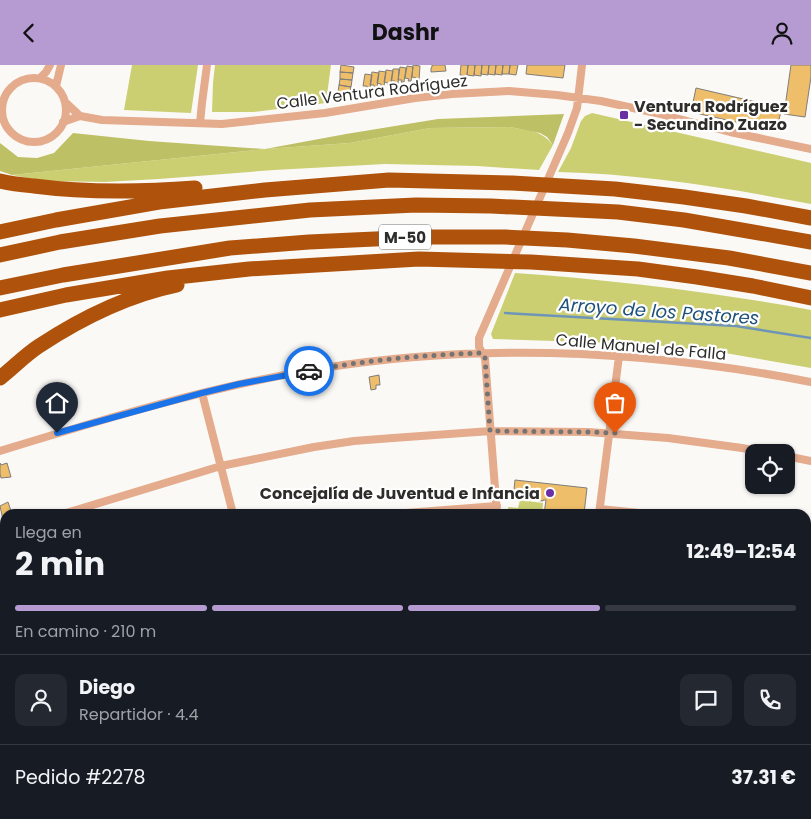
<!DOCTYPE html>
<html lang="es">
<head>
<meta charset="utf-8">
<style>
  body { margin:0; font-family:Poppins,sans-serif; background:#242831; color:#f1f3f6; height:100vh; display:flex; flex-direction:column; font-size:19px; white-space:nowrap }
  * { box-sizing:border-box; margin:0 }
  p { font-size:16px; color:#9ea1a6 }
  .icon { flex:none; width:28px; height:28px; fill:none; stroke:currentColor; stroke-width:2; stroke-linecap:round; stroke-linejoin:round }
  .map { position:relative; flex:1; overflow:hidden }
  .panel { position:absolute; left:0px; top:444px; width:811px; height:311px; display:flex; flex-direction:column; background:#171b24; border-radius:15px 15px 0 0; box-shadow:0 1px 4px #0004 }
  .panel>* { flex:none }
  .fabs { position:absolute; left:745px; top:379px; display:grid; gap:10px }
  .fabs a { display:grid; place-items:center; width:50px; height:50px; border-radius:10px; background:#171b24; box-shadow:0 1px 4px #0004; font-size:25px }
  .pin { position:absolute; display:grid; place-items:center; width:42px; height:42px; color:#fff; margin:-51px -21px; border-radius:50% 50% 50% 0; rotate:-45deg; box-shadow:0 0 5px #0007 }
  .pin .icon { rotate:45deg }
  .courier { position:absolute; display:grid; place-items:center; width:50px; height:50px; margin:-25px; border:4px solid #1a73e8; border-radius:50%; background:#fff; color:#222; box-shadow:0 1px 6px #0007 }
  .summary em { font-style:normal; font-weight:700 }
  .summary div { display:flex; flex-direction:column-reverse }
  .summary { display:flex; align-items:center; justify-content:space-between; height:85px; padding:0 15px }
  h1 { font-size:32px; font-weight:700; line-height:38px }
  .bar { display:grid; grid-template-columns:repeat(4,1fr); gap:8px 5px; align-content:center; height:60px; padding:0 15px }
  .bar i { height:6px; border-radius:4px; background:#363941 }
  .bar .on { background:#b59bd2 }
  .bar p { grid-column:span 4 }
  .line { display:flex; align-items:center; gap:12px; padding:0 15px; border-top:1px solid #363941 }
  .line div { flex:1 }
  .round { display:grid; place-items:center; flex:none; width:52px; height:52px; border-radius:10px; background:#242831 }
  header { display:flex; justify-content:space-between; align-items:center; height:65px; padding:0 15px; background:#b59bd2; color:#111; font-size:22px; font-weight:700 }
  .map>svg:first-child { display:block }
  .education { fill:#fcedda }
  .green { fill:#cbcf72 }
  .forest { fill:#bdc064 }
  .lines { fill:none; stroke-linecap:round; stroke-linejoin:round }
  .stream { stroke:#6e95b9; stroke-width:2.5 }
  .building { fill:#efbe6a; stroke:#7f7d7a }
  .minor { stroke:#e4ab8c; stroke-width:8 }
  .motorway { stroke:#af520b; stroke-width:15 }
  .done { stroke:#767473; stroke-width:5; stroke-dasharray:0 9 }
  .route { stroke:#1a73e8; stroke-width:6 }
  .poi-dot { fill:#6b2fa5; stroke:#fff; stroke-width:2 }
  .labels { text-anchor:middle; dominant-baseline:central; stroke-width:4.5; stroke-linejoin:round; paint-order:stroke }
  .shield { fill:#fff; stroke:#6d6c6b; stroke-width:1 }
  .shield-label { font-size:15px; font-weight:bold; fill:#2e2d2c }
  .street-label { font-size:16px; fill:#2e2d2c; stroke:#fff }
  .poi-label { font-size:16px; font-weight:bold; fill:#2e2d2c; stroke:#fff; text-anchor:start }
  .water-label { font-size:18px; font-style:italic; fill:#1d507a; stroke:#fff }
</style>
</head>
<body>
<header><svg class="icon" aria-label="back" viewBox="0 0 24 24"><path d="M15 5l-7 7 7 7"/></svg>Dashr<svg class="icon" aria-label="person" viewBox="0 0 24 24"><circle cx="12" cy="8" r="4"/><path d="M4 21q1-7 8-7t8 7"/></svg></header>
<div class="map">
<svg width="811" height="754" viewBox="0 0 811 754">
  <rect width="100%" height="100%" fill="#fbf9f6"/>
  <path class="education" d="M806 514 811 515V544L808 553 806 555Z"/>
  <path class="green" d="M132 0H198L191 48 124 45Z
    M215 0H331L326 38 253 47H212L213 18Z
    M592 48 811 98V139C728 123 643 109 558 107L571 83 581 56 585 51Z
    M510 62C528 66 540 64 553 80L539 105 477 101 385 99 274 105 159 114 105 117 43 116 12 110 265 84 350 78 430 63Z
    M515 208C614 215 713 227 811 245V303L725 288 646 279 493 274 491 269Z
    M520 435 543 438 542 449H509L508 442 518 443Z
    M533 750H605V754H533Z"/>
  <path class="forest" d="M564 49 553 80 547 72 540 68 510 62 430 63 350 78 265 84 12 110 0 106V78L18 92 37 93 54 88 73 68 149 76 265 84 346 69 438 54Z"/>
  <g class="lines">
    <path class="stream" d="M505 248 736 261 811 273"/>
  </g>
  <path class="building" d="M341 0 354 2 353 8 340 7Z
    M413 0 420 1 419 15H416V13L412 12Z
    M432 0H445L446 6 431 7V3L432 2Z
    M461 0H468L467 11 460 10Z
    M468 0H475L474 11 467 10Z
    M475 0H482L481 11 474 10Z
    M482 0H489L488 10 481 9Z
    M489 0H496L495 10 488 9Z
    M496 0H503L502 10 495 9Z
    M503 0H510L509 9H502Z
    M510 0H518L516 10 509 9Z
    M527 0H565L563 13 526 9Z
    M791 0H811V12L805 52 784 49Z
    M407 1 413 2 411 16H408L409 14 405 13Z
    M400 2 406 3 404 17H401L402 15H398Z
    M393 4H399L398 19H395V16H391Z
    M386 5 393 6 391 20H388V18L384 17Z
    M379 6 386 7 384 21H381V19L377 18Z
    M340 7 353 8 352 15 340 14Z
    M372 7 379 8 377 23 374 22V20H370Z
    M365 9 372 10 370 24H367V21H363Z
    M340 14 352 15 351 22 339 20Z
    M339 20 351 22 350 28 338 27Z
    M696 23 782 43 776 66 691 47Z
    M379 310 380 320H376V324L371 325 369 312Z
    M0 398 1 400 7 398 11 412 1 413 0 409Z
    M515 415 587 423 584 449H544L546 435H543V436L513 433Z
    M8 437 12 449H5V454L3 455 0 441Z
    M1 731 5 737V750H11L6 754H0V732Z
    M25 750H47L49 754H27Z
    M619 750H651L619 753Z
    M688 750H715V754H688Z
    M765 750H793L792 754H776Z"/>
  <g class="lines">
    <path class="minor" d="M40 13 46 7 50 0
      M2 45a32 32 0 1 1 64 0a32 32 0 1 1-64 0Z
      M56 21 61 0
      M65 37 80 51
      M63 57 80 51 102 55 222 59 325 48 415 33 452 29 509 26 557 30 601 36 656 48 730 67 811 84
      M200 58 202 38 207 0
      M202 328 233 449
      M0 386C104 354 209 322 317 304 482 277 647 285 811 317
      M786 391 811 396
      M600 444 649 449
      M63 449 221 401 314 382 354 376 393 373 491 366 588 367 668 373 742 383 768 388
      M393 449 497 441
      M497 449 485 293 479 282V273L568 68 577 43 582 0
      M599 449 619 291
      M0 468 5 466
      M806 474 811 475
      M0 498 5 519
      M0 536 5 560
      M806 573 811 574
      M806 603 811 587
      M0 667 5 664
      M0 687 5 683
      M67 750 69 754
      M298 750V754
      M98 754 111 750
      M515 754 523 753
      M751 754 753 750"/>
    <path class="motorway" d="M0 116C11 119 23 120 34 121 88 128 141 127 195 123
      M0 167 56 155 159 137 265 125 389 115 512 118 615 124 684 132 746 141 811 153
      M0 190 60 177 160 161 310 145 416 140 491 141 618 147 684 155 811 177
      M0 223 63 210 230 183 309 177 419 172H505L567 175 634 181 729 193 811 208
      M0 245 66 230 168 213 249 204 419 194 531 197 638 204 697 212 753 221 811 233
      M0 313C13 303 25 290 39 281 80 254 129 230 177 220"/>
  </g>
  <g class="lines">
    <path class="done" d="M309 306C365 295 425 290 482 288L485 293 490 366 588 367 615 368"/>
    <path class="route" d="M57 368 202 328 239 319 309 306"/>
  </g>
  <g class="poi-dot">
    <rect x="619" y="45" width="10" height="10" rx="2.5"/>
    <circle cx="550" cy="428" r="5"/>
  </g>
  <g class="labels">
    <rect class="shield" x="379" y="159.5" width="52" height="25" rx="4"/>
    <g class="shield-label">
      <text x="405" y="172">M-50</text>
    </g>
    <g class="street-label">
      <text transform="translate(372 27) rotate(-7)">Calle Ventura Rodríguez</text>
      <text transform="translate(641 282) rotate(5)">Calle Manuel de Falla</text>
    </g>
    <g class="poi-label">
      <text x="634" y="41">Ventura Rodríguez<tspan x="634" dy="18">- Secundino Zuazo</tspan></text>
      <text x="540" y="428" text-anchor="end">Concejalía de Juventud e Infancia</text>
    </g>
    <g class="water-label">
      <text transform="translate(659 246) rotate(4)">Arroyo de los Pastores</text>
    </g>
  </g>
</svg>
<div class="fabs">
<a><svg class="icon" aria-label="locate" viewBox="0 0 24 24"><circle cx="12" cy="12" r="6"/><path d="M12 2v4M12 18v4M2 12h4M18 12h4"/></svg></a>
</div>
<div class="pin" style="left:615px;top:368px;background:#ea580c"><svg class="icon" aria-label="bag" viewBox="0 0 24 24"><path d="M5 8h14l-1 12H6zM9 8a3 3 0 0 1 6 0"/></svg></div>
<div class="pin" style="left:57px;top:368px;background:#1f2937"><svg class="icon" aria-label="home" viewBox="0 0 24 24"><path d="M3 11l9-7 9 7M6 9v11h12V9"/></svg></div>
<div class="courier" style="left:309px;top:306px"><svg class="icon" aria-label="car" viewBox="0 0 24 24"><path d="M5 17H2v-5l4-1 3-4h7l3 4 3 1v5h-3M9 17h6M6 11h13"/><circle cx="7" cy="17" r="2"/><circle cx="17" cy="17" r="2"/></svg></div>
<section class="panel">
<div class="summary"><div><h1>2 min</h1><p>Llega en</p></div><em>12:49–12:54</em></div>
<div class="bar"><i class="on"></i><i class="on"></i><i class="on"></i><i></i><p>En camino · 210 m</p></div>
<div class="line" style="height:90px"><a class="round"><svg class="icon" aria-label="person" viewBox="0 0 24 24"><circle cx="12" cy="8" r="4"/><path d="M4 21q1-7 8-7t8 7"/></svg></a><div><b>Diego</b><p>Repartidor · 4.4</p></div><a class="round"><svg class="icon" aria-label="chat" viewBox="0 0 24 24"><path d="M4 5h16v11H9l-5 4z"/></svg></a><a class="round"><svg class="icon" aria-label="phone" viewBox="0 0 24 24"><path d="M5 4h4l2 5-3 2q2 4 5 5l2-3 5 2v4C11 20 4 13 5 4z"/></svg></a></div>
<div class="line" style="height:65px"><div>Pedido #2278</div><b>37.31 €</b></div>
</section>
</div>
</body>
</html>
